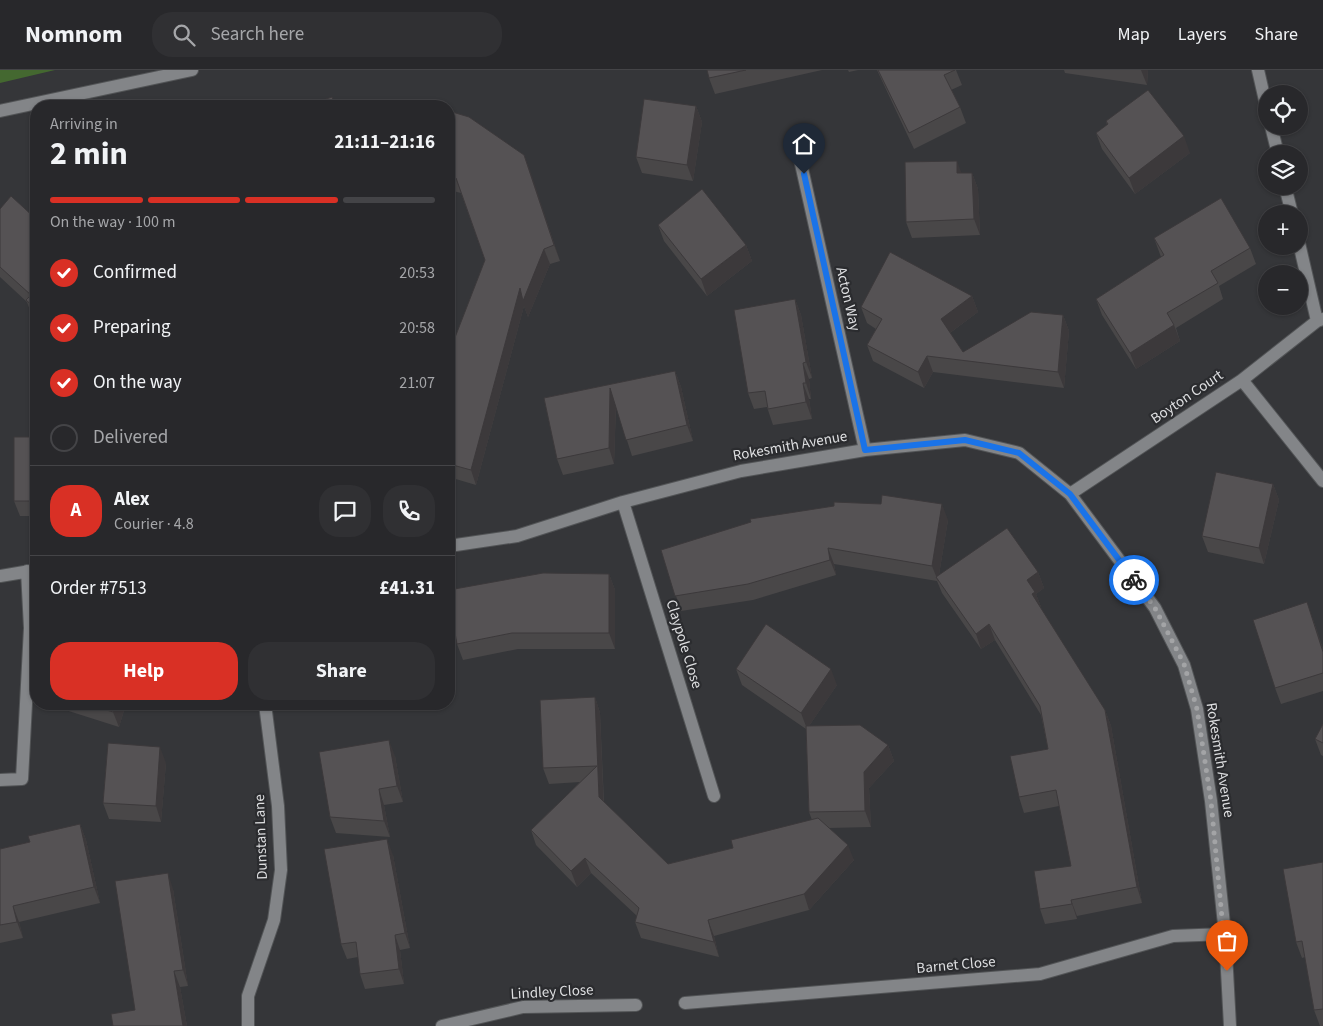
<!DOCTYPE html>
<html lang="en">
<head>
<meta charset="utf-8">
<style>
  body { margin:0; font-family:"Source Sans 3",sans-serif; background:#303033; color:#f1f3f6; height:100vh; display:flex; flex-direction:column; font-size:19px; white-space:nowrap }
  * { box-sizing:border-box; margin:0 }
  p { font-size:16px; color:#a5a6a9 }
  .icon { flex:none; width:28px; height:28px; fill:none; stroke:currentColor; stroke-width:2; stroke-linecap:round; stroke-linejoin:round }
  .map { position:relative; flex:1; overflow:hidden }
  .panel { position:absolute; left:30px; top:30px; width:425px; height:610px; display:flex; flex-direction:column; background:#28282b; border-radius:20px; box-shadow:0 1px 4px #0004,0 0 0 1px #444447 }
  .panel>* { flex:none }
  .tools { position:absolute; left:1258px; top:15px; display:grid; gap:10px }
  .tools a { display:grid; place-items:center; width:50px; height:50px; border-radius:50%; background:#28282b; box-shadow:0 1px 4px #0004,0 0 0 1px #444447; font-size:25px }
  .pin { position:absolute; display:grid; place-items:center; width:42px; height:42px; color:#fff; margin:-51px -21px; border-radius:50% 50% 50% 0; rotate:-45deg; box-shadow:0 0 5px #0007 }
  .pin .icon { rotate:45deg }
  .courier { position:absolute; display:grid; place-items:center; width:50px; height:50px; margin:-25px; border:4px solid #1a73e8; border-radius:50%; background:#fff; color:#222; box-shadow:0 1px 6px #0007 }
  .headline em { font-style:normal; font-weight:700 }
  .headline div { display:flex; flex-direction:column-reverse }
  .headline { display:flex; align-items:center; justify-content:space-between; height:85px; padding:0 20px }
  h1 { font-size:32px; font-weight:700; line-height:38px }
  .bar { display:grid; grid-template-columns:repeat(4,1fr); gap:8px 5px; align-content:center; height:60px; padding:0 20px }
  .bar i { height:6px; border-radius:4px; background:#444447 }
  .bar .selected { background:#d93025 }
  .bar p { grid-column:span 4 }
  .line { display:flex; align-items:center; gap:12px; padding:0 20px; border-top:1px solid #444447 }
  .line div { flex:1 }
  .round { display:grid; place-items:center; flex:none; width:52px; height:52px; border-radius:20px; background:#303033 }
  ol { padding:0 20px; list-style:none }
  li { display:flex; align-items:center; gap:15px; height:55px }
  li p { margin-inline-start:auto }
  li .icon { padding:5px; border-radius:50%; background:#d93025; color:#fff; stroke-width:4 }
  li:last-child { color:#a5a6a9 }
  li i { width:28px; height:28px; border:2px solid #444447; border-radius:50% }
  .button { display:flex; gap:10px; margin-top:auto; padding:10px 20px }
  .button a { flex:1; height:58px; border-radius:20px; background:#d93025; color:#fff; font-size:20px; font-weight:700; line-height:58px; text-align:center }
  .button a+a { background:#303033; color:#f1f3f6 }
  header { display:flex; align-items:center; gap:30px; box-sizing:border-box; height:70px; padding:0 25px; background:#28282b; border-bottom:1px solid #444447 }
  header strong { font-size:24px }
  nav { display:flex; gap:28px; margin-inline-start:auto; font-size:18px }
  .search { width:350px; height:45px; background:#303033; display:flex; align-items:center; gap:12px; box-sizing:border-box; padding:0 18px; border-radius:20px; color:#a5a6a9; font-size:19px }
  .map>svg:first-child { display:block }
  .green { fill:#446830 }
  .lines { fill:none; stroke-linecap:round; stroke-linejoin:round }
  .street-casing { stroke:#525456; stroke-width:14 }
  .street { stroke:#838588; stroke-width:12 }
  .wall { fill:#494748 }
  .shaded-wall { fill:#3c393b }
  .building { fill:#555254; stroke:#3c393b }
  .done { stroke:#a3a4a6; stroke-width:5; stroke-dasharray:0 9 }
  .route { stroke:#1a73e8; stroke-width:6 }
  .labels { text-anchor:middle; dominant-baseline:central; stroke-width:4.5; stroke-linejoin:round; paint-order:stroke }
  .street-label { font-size:15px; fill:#dedfe1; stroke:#2b2c2f }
</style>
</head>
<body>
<header>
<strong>Nomnom</strong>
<div class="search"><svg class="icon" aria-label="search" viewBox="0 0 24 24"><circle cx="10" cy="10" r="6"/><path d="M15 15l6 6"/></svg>Search here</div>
<nav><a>Map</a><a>Layers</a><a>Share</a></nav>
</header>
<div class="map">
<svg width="1323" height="956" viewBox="0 0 1323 956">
  <rect width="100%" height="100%" fill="#353639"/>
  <path class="green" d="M0 0H55L0 13Z"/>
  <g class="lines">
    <defs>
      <path id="street" d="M1258 0 1266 35
        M0 41 192 0
        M1271 56 1278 84
        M799 85 865 380
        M1285 116 1292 144
        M1299 173 1317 251
        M1242 310 1323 411
        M1070 424 1242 310 1317 251 1323 249
        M623 432 714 726
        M449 476 517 466 623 432 741 401 865 380 965 370 1019 383 1070 424 1155 538 1184 595 1197 639 1211 731 1225 864 1230 956
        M0 506 36 500
        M0 710 22 709 30 558 27 501
        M685 933 1040 904 1173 866 1225 864
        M248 956V926L274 850 281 800 278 736 265 634
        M442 956 523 937 636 935"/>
    </defs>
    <use href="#street" class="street-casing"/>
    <use href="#street" class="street"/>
  </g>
  <path class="wall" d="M707 0H822L715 24 709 8Z
    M848 0H858L849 2Z
    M877 0H956L962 15 951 20 960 37 966 53 914 79Z
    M1064 0H1148L1147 15 1065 3Z
    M696 36 702 52 693 111 642 103 636 87Z
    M449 41 524 85 560 191 550 194 528 247 524 236 476 415 449 407V283L485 190 461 123 449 120Z
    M1106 51 1190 83 1135 124 1102 79 1096 63 1107 55Z
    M961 103H972L978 119 980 165 912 168 906 152Z
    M0 139 36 149V250L32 246 27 232 0 207Z
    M658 155 746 175 752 191 707 226 664 171Z
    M1154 168 1250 178 1256 194 1219 216 1223 229 1176 258 1180 271 1136 299 1102 245 1096 229 1161 187Z
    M972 226 978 242 950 263 963 282 1063 245 1069 261 1064 318 933 302 924 318 873 291 867 275 876 259 867 253 861 237Z
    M795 229 801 245 812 308 809 309 811 329H809L812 349 773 355 767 337 754 339 748 323Z
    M675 301 681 317 693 371 632 386 616 336 614 394 563 405 557 389 544 328Z
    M36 367V446H20L14 431Z
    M1273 414 1279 430 1264 494 1208 482 1202 466Z
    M948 450 939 505 1038 502 1044 518 1036 524 1041 537 1040 538 1105 640 1111 656 1142 833 1077 846V849L1045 854 1040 839 1071 796 1059 736 1024 743 1019 727 1048 679 1041 645 995 570 981 579 942 523 937 511 834 494 836 505 753 530 681 541 661 480Z
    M609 504 615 520V579H518L463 590 457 574Z
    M1313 549 1323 579V621L1281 634 1275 618Z
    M736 599 837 615 809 656 888 675 894 691 869 718 871 757 829 758 854 790 809 840 714 866 719 887 641 868 635 852 637 846 591 803 577 817 536 775 531 760 580 712 549 714 543 698 595 627 600 643 604 732 668 794 733 778 812 750 809 742 806 659 742 615Z
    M55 634H126L119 657 56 637Z
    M1323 654V686L1321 685 1315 669Z
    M395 686 403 732 384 735 390 767 336 763 330 747Z
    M166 693 161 752 109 749 103 733Z
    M80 754 86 770 100 833 19 852 23 868 0 873V779L30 772Z
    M393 785 410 878 400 880 404 914 365 919 360 904 358 887 347 889 341 874Z
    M1323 792V956H1320L1314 940 1305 887 1302 888 1296 872Z
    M173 819 188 916 180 917 187 956H113L135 940Z"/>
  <path class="shaded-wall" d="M1141 0H1148L1147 15Z
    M696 36 702 52 693 111 687 95Z
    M1184 66 1190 83 1135 124 1129 108Z
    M524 85 530 100 560 191 554 175Z
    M957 91 963 107 957 103Z
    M972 103 978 119 980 165 974 149Z
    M746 175 752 191 707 226 701 209Z
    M544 179 550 194 528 247 524 236 476 415 471 400 520 218Z
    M972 226 978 242 947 265 941 249Z
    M795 229 801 245 812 308 806 292Z
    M1063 245 1069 261 1064 318 1058 302Z
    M1174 255 1180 271 1136 299 1130 283Z
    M927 286 933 302 924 318 918 302Z
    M803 293 809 309 811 329 806 313Z
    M675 301 681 317 693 371 687 355Z
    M803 313 809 329 812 349 806 332Z
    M610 318 616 334 614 394 609 378Z
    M1273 414 1279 430 1264 494 1259 478Z
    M942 434 948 450 938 511 932 496Z
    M828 478 834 494 836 505 830 490Z
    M1038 502 1044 518 1036 524 1041 537 1038 540 1027 510Z
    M609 504 615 520V579L609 563Z
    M1307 532 1323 579V582Z
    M989 554 995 570 981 579 976 564Z
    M831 599 837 615 807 659 801 643Z
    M595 627 600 643 604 742 599 727Z
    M116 634H126L119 657 113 642Z
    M1105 640 1111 656 1142 833 1137 817Z
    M389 670 395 686 403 732 397 716Z
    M888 675 894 691 869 718 871 757 865 741 864 702Z
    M160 677 166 693 161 752 156 736Z
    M379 719 384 735 390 767 384 751Z
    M80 754 86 770 100 833 94 817Z
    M387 769 393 785 410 878 405 863Z
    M848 775 854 790 809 840 804 824Z
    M585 788 591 803 577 817 571 801Z
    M168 803 173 819 188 916 183 900Z
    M1071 830 1077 846V849L1072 834Z
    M13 836 19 852 23 868 17 852Z
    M708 850 714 866 719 887 714 872Z
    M395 865 400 880 404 914 399 899Z
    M174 901 180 917 187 956H183Z"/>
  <path class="building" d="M707 0H746L709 8Z
    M878 0H955L944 5 960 37 909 63Z
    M1148 20 1184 66 1129 108 1096 63 1108 54 1106 51Z
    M332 27 335 36H306Z
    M644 29 696 36 687 95 636 87Z
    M403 30 428 36H401Z
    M449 41 469 47 524 85 554 175 544 179 523 231 520 218 471 400 449 394V283L485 190 456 108 449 106Z
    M957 91V103H972L974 149 906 152 905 92Z
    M702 119 746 175 701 209 658 155Z
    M11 126 36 149V239L26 230 31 225 0 197V139Z
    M1221 128 1250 178 1211 201 1218 213 1167 243 1174 255 1130 283 1096 229 1164 185 1154 168Z
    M890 182 972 226 941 249 963 282 1031 242 1063 245 1058 302 927 286 918 302 867 275 882 249 861 237Z
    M795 229 806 292 803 293 806 313H803L806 332 768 339 765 321 748 323 734 240Z
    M675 301 687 355 626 370 610 318 609 378 557 389 544 328Z
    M14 367H36V431H14Z
    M1216 402 1273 414 1259 478 1202 466Z
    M882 425 942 434 932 496 828 478 830 490 748 514 675 526 661 480 751 452 750 449 834 436V432L881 434Z
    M1007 458 1038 502 1027 510 1035 522 1032 524 1105 640 1137 817 1071 830 1072 834 1040 839 1034 801 1071 796 1056 720 1019 727 1010 686 1048 679 1040 636 989 554 976 564 936 507Z
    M543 503 609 504V563H512L457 574 449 530V520Z
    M1307 532 1323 582V603L1275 618 1253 550Z
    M766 554 831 599 801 643 736 599Z
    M595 627 599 727 668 794 733 778 731 770 818 748 848 775 804 824 708 850 714 872 635 852 639 838 585 788 571 801 531 760 597 696 543 698 540 630Z
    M87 634H116L113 642Z
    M1323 654V673L1315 669Z
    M860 655 888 675 864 702 865 741 809 742 806 656Z
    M389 670 397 716 379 719 384 751 330 747 319 682Z
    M108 673 160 677 156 736 103 733Z
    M80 754 94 817 13 836 17 852 0 855V779L30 772 28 766Z
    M387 769 405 863 395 865 399 899 360 904 356 872 341 874 324 779Z
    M1323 792V939L1314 940 1302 871 1296 872 1283 799Z
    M168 803 183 900 174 901 183 956H113L111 944 135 940 115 811Z"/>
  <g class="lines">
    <path class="done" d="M1134 510 1155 538 1184 594 1197 639 1211 731 1227 901"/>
    <path class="route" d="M804 104 865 380 965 370 1019 383 1070 424 1134 510"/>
  </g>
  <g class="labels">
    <g class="street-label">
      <text transform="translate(848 229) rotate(77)">Acton Way</text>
      <text transform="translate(1187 327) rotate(-34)">Boyton Court</text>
      <text transform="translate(790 376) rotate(-10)">Rokesmith Avenue</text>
      <text transform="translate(684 574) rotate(73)">Claypole Close</text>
      <text transform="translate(1220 690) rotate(81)">Rokesmith Avenue</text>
      <text transform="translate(261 767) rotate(-92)">Dunstan Lane</text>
      <text transform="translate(956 895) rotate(-5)">Barnet Close</text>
      <text transform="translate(552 922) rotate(-3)">Lindley Close</text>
    </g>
  </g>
</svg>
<div class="tools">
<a><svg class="icon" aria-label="locate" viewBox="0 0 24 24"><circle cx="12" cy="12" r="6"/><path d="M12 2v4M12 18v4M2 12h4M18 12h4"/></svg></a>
<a><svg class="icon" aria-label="layers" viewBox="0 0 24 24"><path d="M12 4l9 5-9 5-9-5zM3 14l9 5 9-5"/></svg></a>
<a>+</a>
<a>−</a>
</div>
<div class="pin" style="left:1227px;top:901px;background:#ea580c"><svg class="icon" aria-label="bag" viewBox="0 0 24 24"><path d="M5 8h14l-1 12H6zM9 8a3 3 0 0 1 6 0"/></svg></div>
<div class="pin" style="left:804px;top:104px;background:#1f2937"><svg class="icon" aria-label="home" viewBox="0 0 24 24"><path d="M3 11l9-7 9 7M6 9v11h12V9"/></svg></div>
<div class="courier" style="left:1134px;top:510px"><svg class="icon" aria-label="bike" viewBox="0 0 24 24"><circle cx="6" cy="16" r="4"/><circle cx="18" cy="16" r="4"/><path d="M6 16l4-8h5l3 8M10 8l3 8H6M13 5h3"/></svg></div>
<section class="panel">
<div class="headline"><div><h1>2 min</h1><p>Arriving in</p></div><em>21:11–21:16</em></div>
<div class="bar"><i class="selected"></i><i class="selected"></i><i class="selected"></i><i></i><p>On the way · 100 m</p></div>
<ol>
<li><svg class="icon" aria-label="check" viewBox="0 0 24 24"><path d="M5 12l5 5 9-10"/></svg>Confirmed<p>20:53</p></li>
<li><svg class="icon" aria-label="check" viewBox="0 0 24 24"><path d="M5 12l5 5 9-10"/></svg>Preparing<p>20:58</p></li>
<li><svg class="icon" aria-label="check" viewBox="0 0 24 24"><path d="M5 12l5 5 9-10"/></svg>On the way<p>21:07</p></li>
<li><i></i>Delivered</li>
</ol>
<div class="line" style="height:90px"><b class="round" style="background:#d93025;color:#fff">A</b><div><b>Alex</b><p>Courier · 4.8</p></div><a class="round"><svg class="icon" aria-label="chat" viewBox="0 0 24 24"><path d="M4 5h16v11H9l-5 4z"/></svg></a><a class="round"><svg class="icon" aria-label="phone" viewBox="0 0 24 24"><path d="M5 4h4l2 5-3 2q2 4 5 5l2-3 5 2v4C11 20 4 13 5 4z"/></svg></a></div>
<div class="line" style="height:65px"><div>Order #7513</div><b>£41.31</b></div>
<div class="button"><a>Help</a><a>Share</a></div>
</section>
</div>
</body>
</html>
